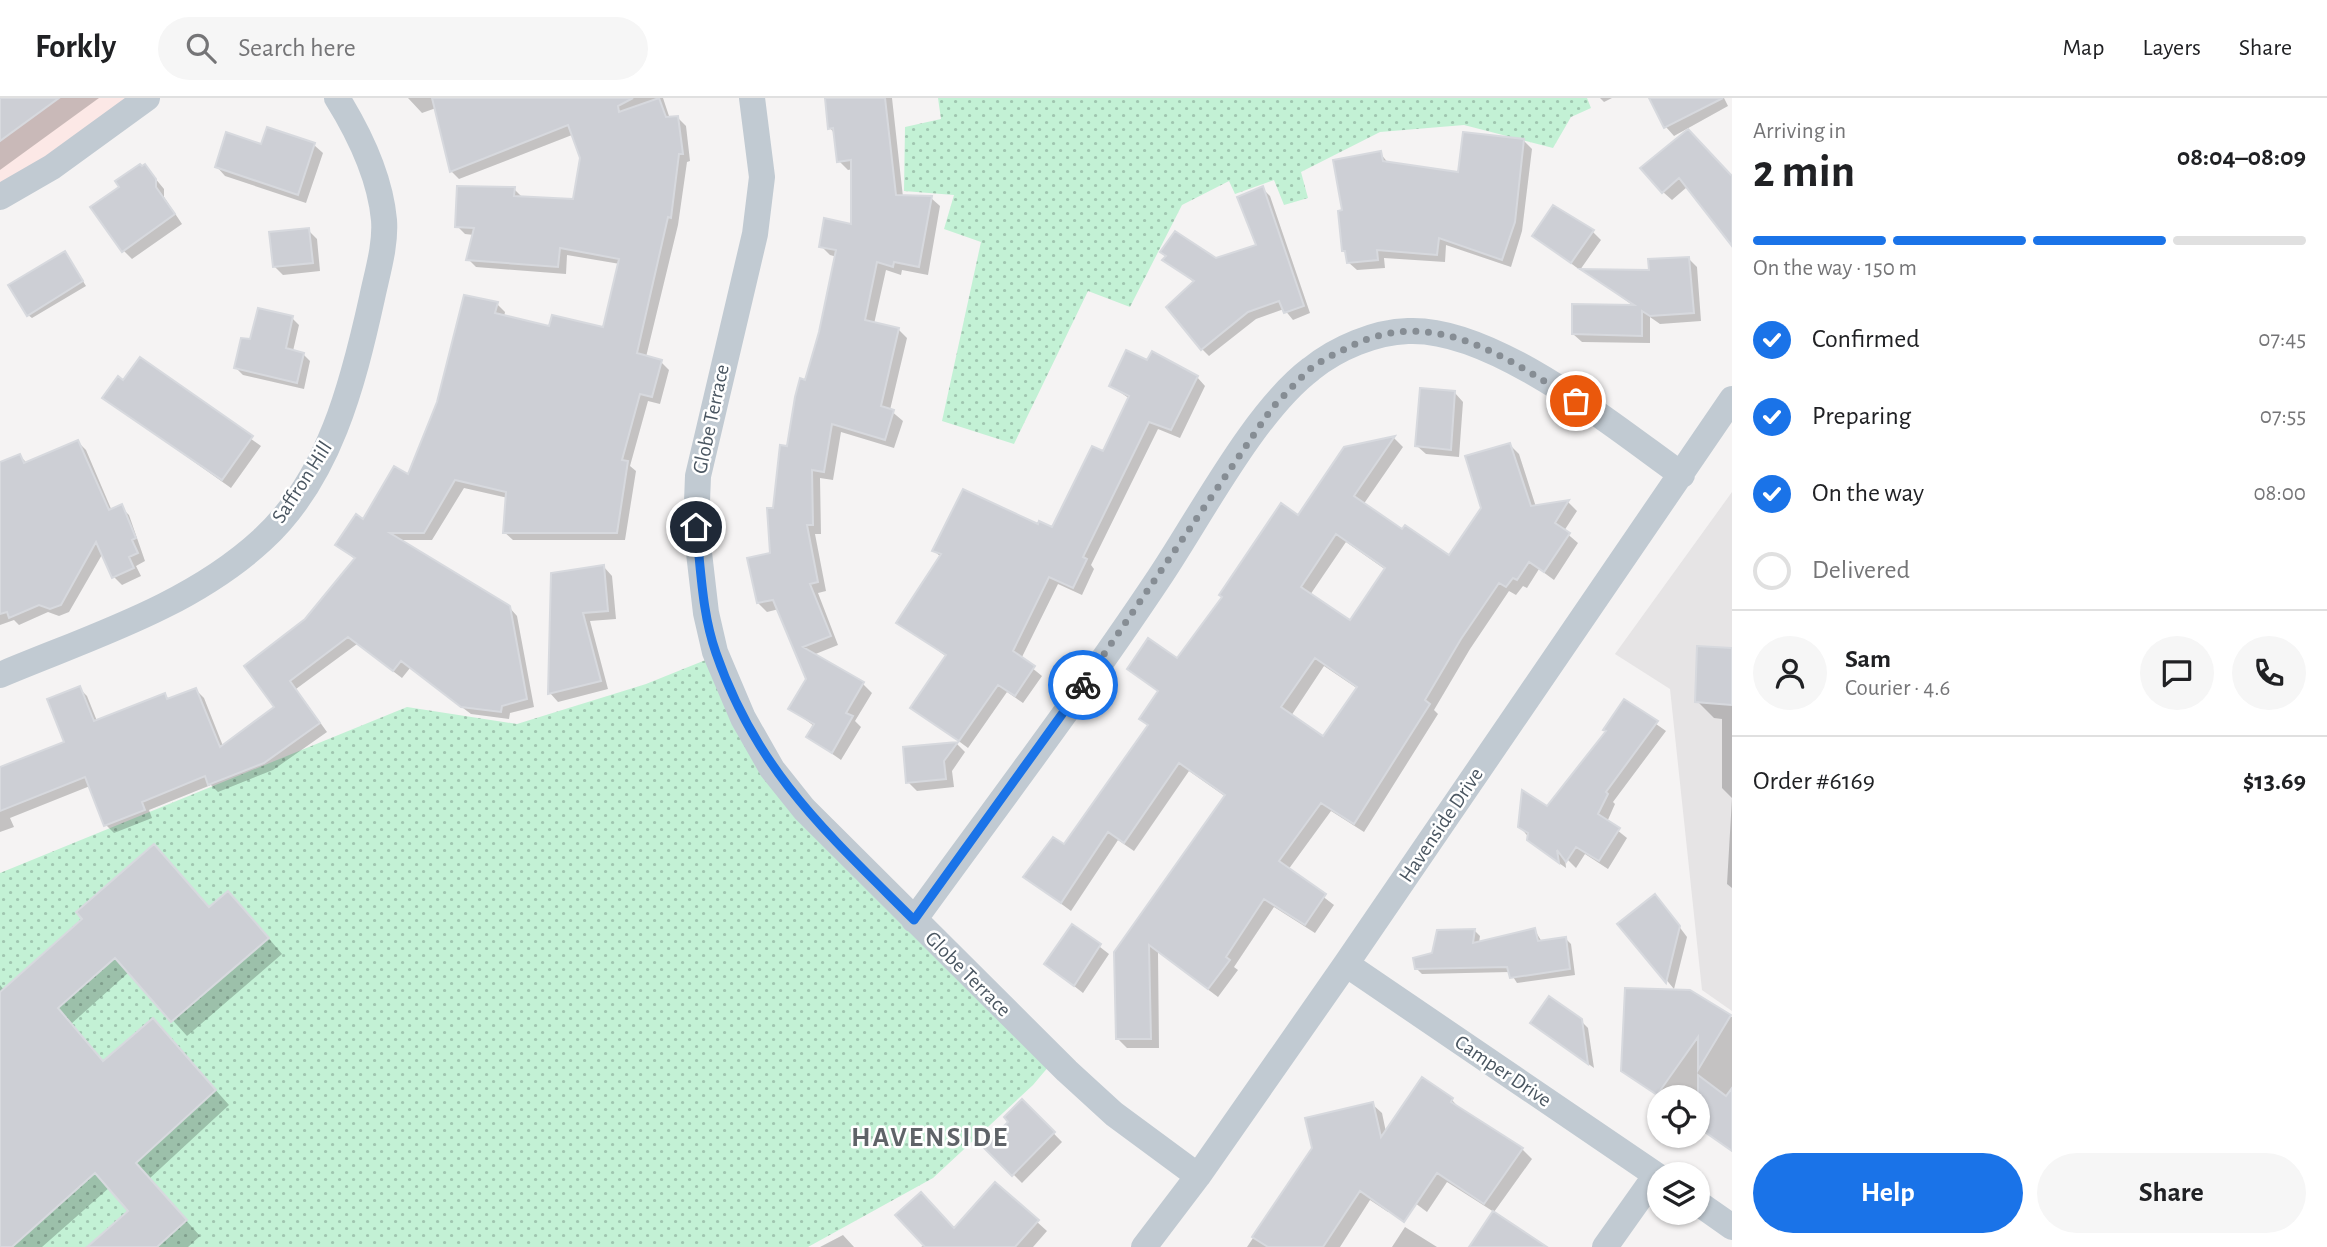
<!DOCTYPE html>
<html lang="en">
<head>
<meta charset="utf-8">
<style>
  body { margin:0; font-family:"Alegreya Sans",sans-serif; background:#f6f6f6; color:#202124; height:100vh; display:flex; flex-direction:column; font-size:26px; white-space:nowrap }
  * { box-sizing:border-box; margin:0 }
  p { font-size:23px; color:#757577 }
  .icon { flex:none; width:38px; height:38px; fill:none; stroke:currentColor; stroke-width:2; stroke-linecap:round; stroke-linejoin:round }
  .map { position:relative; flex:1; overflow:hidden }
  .sheet { display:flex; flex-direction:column; background:#fff; width:595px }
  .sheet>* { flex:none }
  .fabs { position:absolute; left:1647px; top:987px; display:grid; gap:14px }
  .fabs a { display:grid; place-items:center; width:63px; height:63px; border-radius:50%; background:#fff; box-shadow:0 2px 5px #0004; font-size:35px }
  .pin { position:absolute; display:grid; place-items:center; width:60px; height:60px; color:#fff; margin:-30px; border:4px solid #fff; border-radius:50%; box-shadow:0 2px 7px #0007 }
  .courier { position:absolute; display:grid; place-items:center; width:70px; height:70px; margin:-35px; border:5px solid #1a73e8; border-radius:50%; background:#fff; color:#222; box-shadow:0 2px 9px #0007 }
  .headline em { font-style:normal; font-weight:600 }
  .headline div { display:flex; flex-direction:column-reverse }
  .headline { display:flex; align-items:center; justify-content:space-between; height:119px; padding:0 21px }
  h1 { font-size:46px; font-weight:600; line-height:52px }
  .bar { display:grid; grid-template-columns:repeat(4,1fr); gap:10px 7px; align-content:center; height:84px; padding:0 21px }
  .bar i { height:9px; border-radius:5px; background:#e0e0e0 }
  .bar .on { background:#1a73e8 }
  .bar p { grid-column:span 4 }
  .line { display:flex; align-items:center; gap:18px; padding:0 21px; border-top:2px solid #e0e0e0 }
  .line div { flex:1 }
  .round { display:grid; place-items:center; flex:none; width:74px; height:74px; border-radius:37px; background:#f6f6f6 }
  ol { padding:0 21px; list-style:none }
  li { display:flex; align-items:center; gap:21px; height:77px }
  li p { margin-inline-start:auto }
  li .icon { padding:7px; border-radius:50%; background:#1a73e8; color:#fff; stroke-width:4 }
  li:last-child { color:#757577 }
  li i { width:38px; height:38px; border:4px solid #e0e0e0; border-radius:50% }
  .primary-button { display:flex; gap:14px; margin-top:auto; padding:14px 21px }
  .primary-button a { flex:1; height:80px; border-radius:42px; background:#1a73e8; color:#fff; font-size:28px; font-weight:600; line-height:80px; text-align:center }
  .primary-button a+a { background:#f6f6f6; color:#202124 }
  header { display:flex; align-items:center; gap:42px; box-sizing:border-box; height:98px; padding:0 35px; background:#fff; border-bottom:2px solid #e0e0e0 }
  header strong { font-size:33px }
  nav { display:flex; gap:38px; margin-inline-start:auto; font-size:24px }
  .search { width:490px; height:63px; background:#f6f6f6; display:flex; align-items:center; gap:18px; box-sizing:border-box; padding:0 24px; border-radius:38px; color:#757577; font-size:26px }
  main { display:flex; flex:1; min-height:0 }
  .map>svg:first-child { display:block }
  .education { fill:#e6e4e5 }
  .medical { fill:#fce8e6 }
  .grass { fill:url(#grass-dots) }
  .shadow { fill:#0003; fill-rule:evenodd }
  .building { fill:#cdcfd5; stroke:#d7d9de; stroke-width:2; fill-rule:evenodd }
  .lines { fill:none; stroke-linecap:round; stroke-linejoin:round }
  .minor { stroke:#c1cad2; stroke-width:26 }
  .done { stroke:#868d94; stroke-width:7; stroke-dasharray:0 12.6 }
  .route { stroke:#1a73e8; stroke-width:9 }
  .labels { text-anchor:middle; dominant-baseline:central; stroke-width:5; stroke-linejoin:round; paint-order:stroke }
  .street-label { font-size:21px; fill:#4a5661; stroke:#fff }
  .district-label { font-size:28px; font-weight:bold; letter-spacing:2px; fill:#5f6368; stroke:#fff }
</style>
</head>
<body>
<header>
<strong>Forkly</strong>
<div class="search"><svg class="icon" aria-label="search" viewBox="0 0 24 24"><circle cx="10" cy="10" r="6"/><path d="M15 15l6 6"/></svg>Search here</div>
<nav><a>Map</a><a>Layers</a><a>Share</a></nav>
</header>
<main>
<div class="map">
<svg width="1732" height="1149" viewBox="0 0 1732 1149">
  <defs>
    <pattern id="grass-dots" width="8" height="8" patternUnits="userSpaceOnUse" patternTransform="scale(1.75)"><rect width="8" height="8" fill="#c3f1d5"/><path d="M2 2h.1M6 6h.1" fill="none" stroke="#a0c6b0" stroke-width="1.8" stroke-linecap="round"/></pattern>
  </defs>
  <rect width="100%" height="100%" fill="#f5f3f3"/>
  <path class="education" d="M1732 394V913L1702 892 1670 591 1615 556Z"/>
  <path class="medical" d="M0 0H145L0 98Z"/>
  <path class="grass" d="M938 0H1587L1591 10 1571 19 1553 50 1464 27 1380 34 1301 74 1308 100 1284 107 1274 82 1235 96 1229 83 1182 107 1130 209 1088 193 1014 346 942 323 981 144 944 131 954 97 904 93 905 29 941 21Z
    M718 557 773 672 1055 961 1033 987 933 1080 808 1149H0V775L407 609 517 626 646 586Z"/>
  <path class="shadow" d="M0 0H99L0 72Z
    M408 0H663L670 21 678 20 686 28 690 63 687 64 678 127 646 259 661 264 669 272 660 306 648 303 630 368 636 373 625 442H513L504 434 508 400 464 390 432 442H399L509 509 517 518 534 609 510 615 509 621 471 616 410 570 402 580 357 546 296 591 327 634 273 672 218 694 211 687 149 712 152 720 114 735 106 727 90 688 10 720 14 729 0 734V680L67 645 79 590 87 598 97 623 164 597 170 602 196 592 204 600 223 648 277 609 306 523 356 462 337 447 408 379 497 206 505 214 504 219 550 230 605 231 620 166 567 157 566 176 476 169 468 161 474 137 465 136 457 128 514 91 522 99 575 103 581 60 572 37 459 81 451 73 436 10 422 15Z
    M848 0H892L903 99 931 100 940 108 928 177 902 172 901 177 886 172 874 226 898 231 907 240 890 312 903 323 894 350 841 334 833 382 820 380 821 436H815L826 493 818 495 838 547 813 557 863 586 872 595 855 623 861 629 841 662 808 639 814 628 791 611 808 581 779 511 767 514 758 505 772 456 774 411 821 234 837 159 830 157 821 148 853 128V71L848 72 839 63 835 36 830 30Z
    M1600 0H1612L1604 4Z
    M1651 0H1724L1728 8 1674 38 1666 29Z
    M1688 33 1732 80V145L1687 89 1672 102 1663 94Z
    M1524 43 1532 51 1522 133 1511 169 1446 147 1445 164 1384 160 1385 170 1357 172 1348 164 1344 152V114L1380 55 1389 66 1460 76Z
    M314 47 323 55 306 105 225 78 217 69 262 48Z
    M145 68 164 91V99L182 126 132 161 124 153Z
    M1263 91 1270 98 1310 215 1293 222 1284 211 1256 221 1209 258 1202 251 1195 185 1165 162H1216L1259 148Z
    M308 132 317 141 320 173 283 177 274 168Z
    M1592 133 1601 142 1580 172 1534 138Z
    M68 159 86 188 32 220 28 217Z
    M1688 160 1697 169 1701 223 1660 226 1650 219V245L1582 244 1573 236 1635 209 1584 172 1651 173Z
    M292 220 299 227 293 253 303 256 310 263 304 291 243 277 236 270 251 243Z
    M140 261 261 348 231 390 104 300 123 284Z
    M1148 265 1197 279 1205 288 1180 340 1158 331 1091 467 1094 471 1082 497 1058 486 1021 561 1042 578 1023 605 1007 594 968 650 913 609 947 559 899 524 941 459 934 453 1039 429 1053 431 1103 355 1130 301 1111 288Z
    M1455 295 1463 304 1459 359 1426 356 1417 348Z
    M1394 340 1403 349 1363 407 1403 434 1450 459 1483 410 1510 347 1519 356 1536 409 1568 404 1577 413 1564 433 1578 445 1554 482 1539 471 1527 490 1523 488 1516 497 1509 493 1470 551 1434 612 1438 616 1364 734 1331 713 1288 772 1334 807 1315 835 1274 809 1234 869 1238 872 1218 899 1158 854 1159 950H1127L1118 941 1115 854 1226 699 1189 673 1134 753 1118 742 1071 813 1025 779 1065 749 1149 628 1141 620 1159 594 1130 571 1177 562 1298 419 1345 351ZM1346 444 1386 472 1351 525 1310 497ZM1324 568 1358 591 1323 640 1291 618Z
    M78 344 86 352 112 413 121 409 129 417 145 463 136 468 141 478 122 487 114 479 103 455 69 514 59 518 48 514 19 527 14 522 0 527V366L20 358 27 365Z
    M604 469 612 478 616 521 590 523 608 591 558 604 550 595 553 477Z
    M1699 550 1732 552V790L1727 786 1732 700 1722 690V621L1714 620 1697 603Z
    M1625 604 1666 633 1613 704 1615 706 1607 724 1627 740 1608 771 1585 756 1576 770 1565 759 1566 770 1538 750 1520 729 1547 710 1608 634Z
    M957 646 965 654 952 673 954 689 917 693 908 684 905 651Z
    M1663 807 1687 839 1674 891 1620 826Z
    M242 809 282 856 187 938 129 874 71 926 104 964 153 922 229 1007 149 1081 200 1138 188 1149H90L130 1113 110 1089 42 1149H0V887L4 892 210 810Z
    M1073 828 1109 856 1083 895 1046 866Z
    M1534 831 1542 844 1566 841 1571 846 1575 877 1517 885 1510 874 1422 876 1416 870 1474 832 1480 838 1479 845Z
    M1689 894 1732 919V1053L1704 1032 1710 1024 1698 1016V999L1670 996 1659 999 1622 972Z
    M1580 922 1588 930 1594 970 1532 925Z
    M1452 1002 1461 1012 1522 1051 1532 1061 1494 1114 1447 1084 1427 1114 1403 1096 1388 1114 1370 1102 1340 1149H1247L1314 1050 1372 1006 1382 1015 1386 1034Z
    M1022 1003 1062 1044 1022 1085 986 1049 1011 1024Z
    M995 1086 1047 1133 1033 1149H921L954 1132Z
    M1405 1129 1437 1149H1392Z
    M843 1137 854 1149H820Z"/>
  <path class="building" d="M0 0H59L0 43Z
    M432 0H633L618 8 619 14 659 0 666 19 678 18 683 56H679L671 120 668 119 637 255 662 262 652 299 640 296 622 362 628 363 617 435H503L506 394 455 382 424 435H390L510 508 527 601 502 608 501 614 461 609 401 563 393 573 348 539 290 583 320 625 264 665 208 687 205 678 142 704 145 712 104 728 85 679 0 713V669L64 644 47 601 80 588 94 623 165 595 167 601 196 590 220 649 274 609 244 568 305 521 355 460 335 447 356 416 363 421 394 368 408 376 437 304 464 197 498 204 495 215 549 228 552 217 603 229 619 161 560 150 558 169 466 162 474 130 455 129 457 88 515 89 514 98 573 101 580 60 568 27 450 74Z
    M825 0H885L896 97 932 98 919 169 894 164 893 169 877 164 865 222 899 230 881 308 894 312 885 342 832 326 824 374 812 372 813 427H807L818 484 810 486 831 538 803 549 864 584 846 615 853 618 832 655 806 639 814 626 788 611 806 581 773 502 757 505 747 460 770 455 767 410H773L780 347 787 348 795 299 800 280 805 282 819 234 836 152 819 149 824 120 851 126V62L837 64 833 30 828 31Z
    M1649 0H1723L1664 30Z
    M267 29 315 45 298 97 215 69 226 34 261 46Z
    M1688 31 1732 78V148L1679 80 1662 95 1640 70Z
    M1463 34 1524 41 1515 124 1502 162 1439 140 1437 157 1377 152 1378 162 1347 165 1345 153H1342L1338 113 1342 112 1333 62 1381 53 1383 63 1458 74Z
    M140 66 142 68 145 66 156 81V89L175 116 122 154 90 109 119 89 115 83Z
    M1263 88 1304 208 1284 215 1279 203 1248 214 1201 252 1166 209 1194 183 1162 162 1166 158 1160 154 1175 133 1216 160 1256 147 1237 99Z
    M1553 107 1594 132 1571 165 1532 138Z
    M309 130 313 165 273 169 269 134Z
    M65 153 83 183 27 218 8 187Z
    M1689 159 1694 215 1650 218 1642 213V238L1572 236V206L1634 207 1580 171 1649 172 1648 161Z
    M258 210 293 218 286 250 304 255 297 285 234 270 241 240 250 241Z
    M1126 252 1147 262 1152 253 1198 278 1171 332 1149 324 1083 459 1087 461 1073 490 1049 479 1013 553 1035 568 1015 598 998 587 959 643 910 610 946 557 896 525 941 456 932 453 963 391 1038 426 1039 423 1052 429 1092 348 1103 353 1129 298 1109 288Z
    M140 259 253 338 222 382 102 300 118 278 123 282Z
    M1420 290 1455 293 1451 352 1415 348Z
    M1395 338 1354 398 1402 431 1405 427 1449 457 1481 410 1465 358 1510 345 1531 408 1569 402 1555 425 1570 435 1544 474 1529 464 1517 482 1513 480 1506 489 1499 485 1461 541 1425 602 1430 606 1354 726 1321 705 1279 763 1326 796 1305 827 1264 801 1226 859 1230 862 1208 891 1149 847 1151 941H1116L1114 854 1225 697 1179 665 1124 745 1108 734 1061 805 1023 779 1053 739 1064 746 1148 627 1139 621 1158 593 1127 571 1148 540 1177 560 1222 499 1219 497 1281 405 1298 417 1344 349ZM1336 436 1385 470 1350 522 1301 489ZM1315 560 1357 589 1323 638 1281 609Z
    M78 342 109 412 122 406 136 440 132 442 138 455 129 459 134 470 112 480 96 444 61 507 50 511 39 507 9 520 7 514 0 516V364L20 356 24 365Z
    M604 467 608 513 583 515 601 583 548 596 551 475Z
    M1697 548 1732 550V607L1695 604Z
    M1624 601 1658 623 1606 694 1608 696 1598 716 1620 730 1599 763 1576 749 1566 764 1557 752 1559 765 1527 742 1528 735 1518 729 1522 692 1547 708 1606 633 1603 632Z
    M958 644 944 663 946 681 906 685 903 649Z
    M154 746 209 809 228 793 269 840 171 924 115 860 58 910 103 963 153 920 216 992 136 1065 187 1122 157 1149H87L128 1113 95 1075 12 1149H0V894L82 821 76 814Z
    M1655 796 1680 828 1666 885 1617 826Z
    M1072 826 1101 846 1074 888 1044 866Z
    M1535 830 1538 843 1566 839 1570 871 1510 880 1507 869 1415 871 1413 860 1432 855 1437 832 1475 831 1473 845Z
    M1625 890 1690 892 1731 917 1698 972V939L1657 997 1621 973Z
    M1549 898 1582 921 1588 966 1530 925Z
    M1698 977 1726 998 1732 990V1053L1702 1032 1708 1023 1698 1015Z
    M1422 979 1453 1000 1451 1004 1523 1050 1484 1106 1437 1075 1404 1124 1360 1093 1323 1149H1268L1252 1139 1312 1050 1305 1020 1373 1004 1381 1039Z
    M1022 1001 1055 1034 1012 1078 983 1049 1008 1024 1004 1019Z
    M995 1084 1039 1122 1015 1149H925L895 1117 921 1094 954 1130Z
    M1493 1113 1547 1149H1469Z"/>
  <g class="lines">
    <path class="minor" d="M752 0 762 79 755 136 698 378 696 429 706 515 715 554 743 620 772 671 804 711 1067 973 1114 1016 1198 1078
      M0 99 52 69 147 0
      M0 577C90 539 189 509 262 442 329 381 353 286 372 200 377 176 386 147 384 122 380 78 360 37 337 0
      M914 822C996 709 1081 597 1159 480 1200 419 1254 314 1311 271 1337 250 1375 234 1408 233 1493 229 1613 328 1682 377
      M1346 866 1659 1079
      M1698 1105 1732 1129
      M1144 1149 1198 1078 1346 866 1732 301
      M1605 1149 1656 1077"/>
  </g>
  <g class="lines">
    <path class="done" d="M1083 587 1272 310C1284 298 1296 284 1309 272 1321 262 1337 255 1351 248 1434 207 1507 260 1576 303"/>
    <path class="route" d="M696 429C701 471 702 516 716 555 757 674 828 736 914 822L1083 587"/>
  </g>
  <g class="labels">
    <g class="street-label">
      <text transform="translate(711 321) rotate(-78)">Globe Terrace</text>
      <text transform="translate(302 384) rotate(-57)">Saffron Hill</text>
      <text transform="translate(1441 727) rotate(-56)">Havenside Drive</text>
      <text transform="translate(968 876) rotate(45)">Globe Terrace</text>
      <text transform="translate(1503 973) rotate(34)">Camper Drive</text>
    </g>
    <g class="district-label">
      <text x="930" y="1040">HAVENSIDE</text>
    </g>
  </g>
</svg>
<div class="fabs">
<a><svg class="icon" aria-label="locate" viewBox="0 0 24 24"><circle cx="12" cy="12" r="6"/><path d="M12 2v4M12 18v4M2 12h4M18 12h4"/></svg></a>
<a><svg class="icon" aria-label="layers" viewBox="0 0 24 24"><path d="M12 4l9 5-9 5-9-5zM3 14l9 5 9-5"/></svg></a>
</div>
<div class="pin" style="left:1576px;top:303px;background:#ea580c"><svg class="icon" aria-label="bag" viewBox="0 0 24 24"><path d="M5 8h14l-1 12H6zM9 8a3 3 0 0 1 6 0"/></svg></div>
<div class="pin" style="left:696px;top:429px;background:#1f2937"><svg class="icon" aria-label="home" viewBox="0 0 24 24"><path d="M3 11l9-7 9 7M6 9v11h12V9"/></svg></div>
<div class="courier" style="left:1083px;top:587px"><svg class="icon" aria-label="bike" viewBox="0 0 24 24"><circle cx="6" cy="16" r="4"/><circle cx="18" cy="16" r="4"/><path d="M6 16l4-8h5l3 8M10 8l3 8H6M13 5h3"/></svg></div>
</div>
<section class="sheet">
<div class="headline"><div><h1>2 min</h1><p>Arriving in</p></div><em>08:04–08:09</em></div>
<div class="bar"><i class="on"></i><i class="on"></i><i class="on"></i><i></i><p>On the way · 150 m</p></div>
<ol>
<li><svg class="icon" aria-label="check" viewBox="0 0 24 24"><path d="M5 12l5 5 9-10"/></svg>Confirmed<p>07:45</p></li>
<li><svg class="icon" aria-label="check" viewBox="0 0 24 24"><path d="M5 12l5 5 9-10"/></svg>Preparing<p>07:55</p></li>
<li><svg class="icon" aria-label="check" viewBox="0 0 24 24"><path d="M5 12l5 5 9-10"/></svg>On the way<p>08:00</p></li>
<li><i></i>Delivered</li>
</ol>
<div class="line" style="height:126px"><a class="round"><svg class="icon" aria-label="person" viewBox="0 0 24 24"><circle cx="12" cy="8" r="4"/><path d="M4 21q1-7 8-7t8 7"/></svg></a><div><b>Sam</b><p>Courier · 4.6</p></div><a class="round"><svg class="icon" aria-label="chat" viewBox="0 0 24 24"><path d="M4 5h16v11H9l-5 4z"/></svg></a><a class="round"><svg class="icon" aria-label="phone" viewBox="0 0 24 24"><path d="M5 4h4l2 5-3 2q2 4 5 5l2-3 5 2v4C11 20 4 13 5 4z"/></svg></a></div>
<div class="line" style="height:91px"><div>Order #6169</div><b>$13.69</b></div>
<div class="primary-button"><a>Help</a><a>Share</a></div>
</section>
</main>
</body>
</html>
